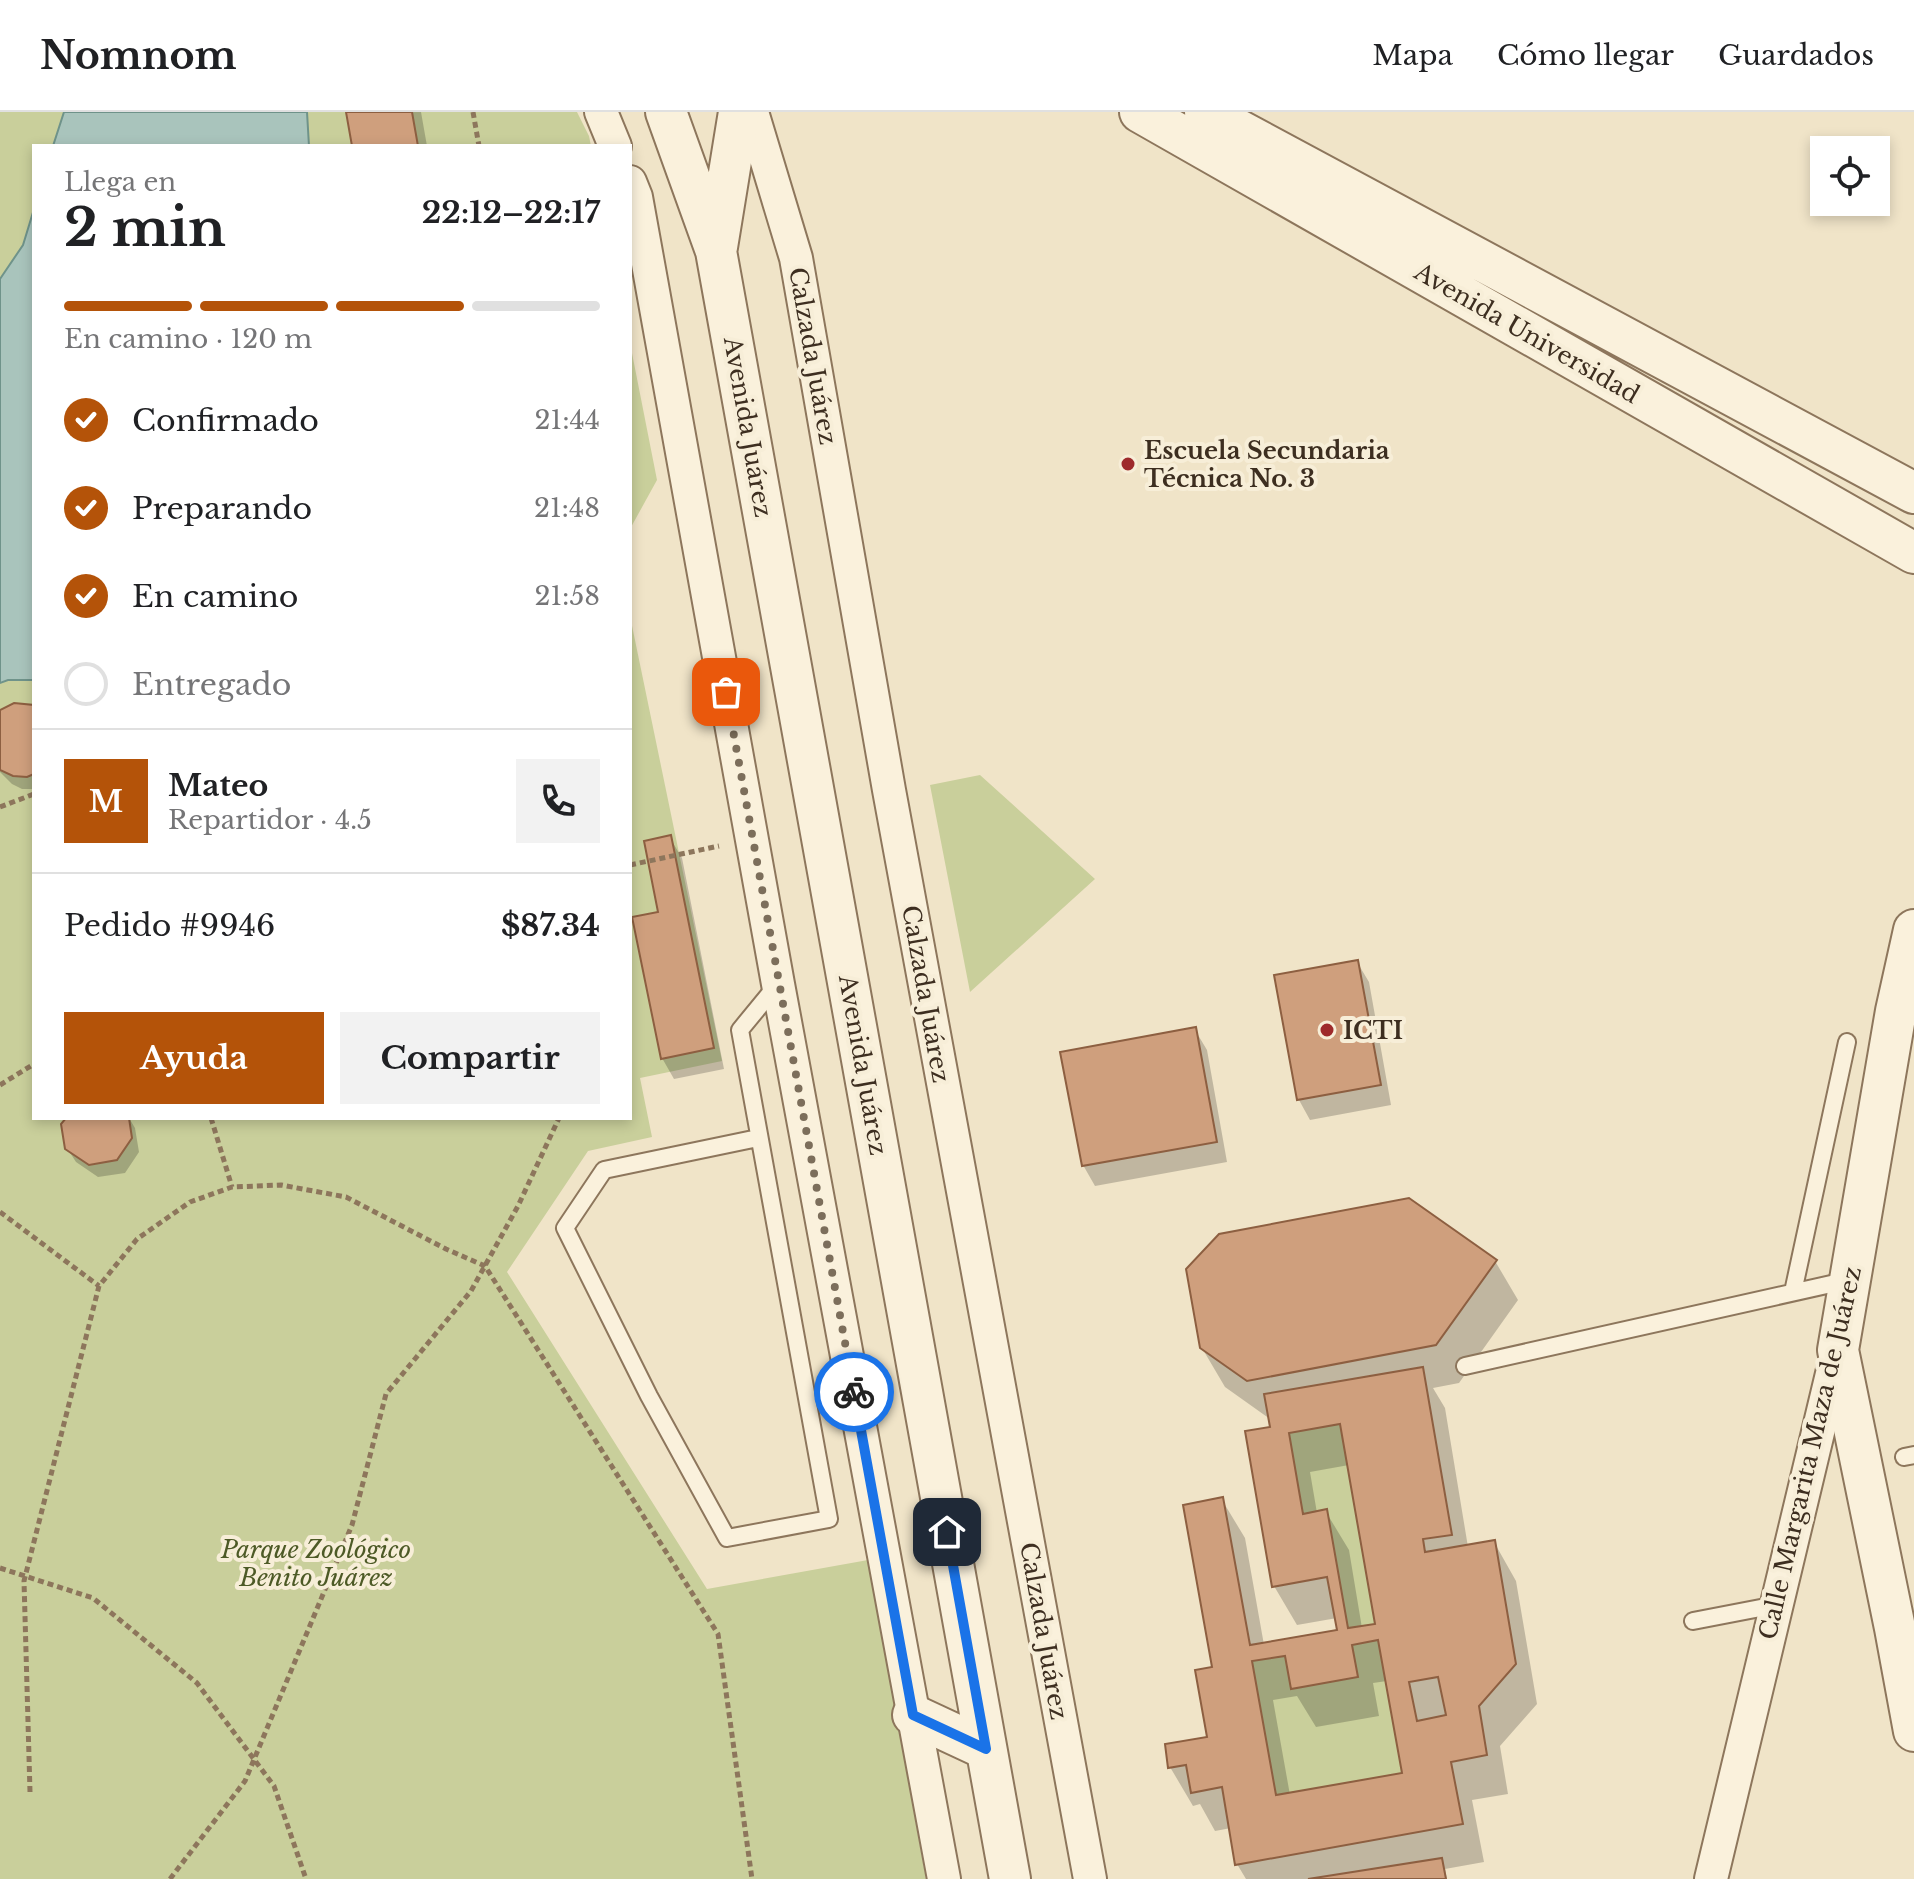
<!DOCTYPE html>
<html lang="es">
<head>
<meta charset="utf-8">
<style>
  body { margin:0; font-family:"Libre Baskerville",serif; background:#f2f2f2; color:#202124; height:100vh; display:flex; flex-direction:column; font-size:30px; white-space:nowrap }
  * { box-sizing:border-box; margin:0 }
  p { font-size:26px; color:#757577 }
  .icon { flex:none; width:44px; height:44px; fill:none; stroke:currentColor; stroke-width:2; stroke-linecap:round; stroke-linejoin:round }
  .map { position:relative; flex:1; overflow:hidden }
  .details { position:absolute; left:32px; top:32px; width:600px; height:976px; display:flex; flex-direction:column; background:#fff; border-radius:0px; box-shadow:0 4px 12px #0003 }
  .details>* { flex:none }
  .fabs { position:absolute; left:1810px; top:24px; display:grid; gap:16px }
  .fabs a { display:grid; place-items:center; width:80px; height:80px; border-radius:0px; background:#fff; box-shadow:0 4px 12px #0003; font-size:40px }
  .pin { position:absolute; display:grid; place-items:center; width:68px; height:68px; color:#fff; margin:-34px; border-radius:16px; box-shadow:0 4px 12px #0006 }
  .courier { position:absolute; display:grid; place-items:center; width:80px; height:80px; margin:-40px; border:6px solid #1a73e8; border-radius:50%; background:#fff; color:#222; box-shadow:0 2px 10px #0007 }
  .summary em { font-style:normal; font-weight:700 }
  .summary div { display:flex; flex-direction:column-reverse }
  .summary { display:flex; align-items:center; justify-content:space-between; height:136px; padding:0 32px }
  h1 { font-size:52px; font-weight:700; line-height:60px }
  .bar { display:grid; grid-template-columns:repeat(4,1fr); gap:12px 8px; align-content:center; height:96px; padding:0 32px }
  .bar i { height:10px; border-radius:6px; background:#e0e0e0 }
  .bar .active { background:#b45309 }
  .bar p { grid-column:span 4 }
  .line { display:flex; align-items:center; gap:20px; padding:0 32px; border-top:2px solid #e0e0e0 }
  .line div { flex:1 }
  .round { display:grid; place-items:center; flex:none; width:84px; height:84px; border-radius:0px; background:#f2f2f2 }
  ol { padding:0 32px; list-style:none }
  li { display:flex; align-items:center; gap:24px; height:88px }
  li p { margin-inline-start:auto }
  li .icon { padding:8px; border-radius:50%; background:#b45309; color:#fff; stroke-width:4 }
  li:last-child { color:#757577 }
  li i { width:44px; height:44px; border:4px solid #e0e0e0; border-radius:50% }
  .action { display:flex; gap:16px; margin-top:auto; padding:16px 32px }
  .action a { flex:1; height:92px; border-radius:0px; background:#b45309; color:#fff; font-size:32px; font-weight:700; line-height:92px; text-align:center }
  .action a+a { background:#f2f2f2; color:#202124 }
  header { display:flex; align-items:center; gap:48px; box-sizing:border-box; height:112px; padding:0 40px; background:#fff; border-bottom:2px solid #e0e0e0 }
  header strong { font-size:38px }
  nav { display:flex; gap:44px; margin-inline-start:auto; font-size:28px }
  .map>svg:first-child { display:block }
  .green { fill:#c9cf9b }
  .water { fill:#a9c4bc; stroke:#6f938a; stroke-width:2 }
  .shadow { fill:#0003; fill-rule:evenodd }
  .building { fill:#cf9f7d; stroke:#8d5f41; stroke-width:2; fill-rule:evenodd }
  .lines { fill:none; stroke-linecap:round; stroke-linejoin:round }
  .service-casing { stroke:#8d765c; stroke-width:20 }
  .minor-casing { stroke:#8d765c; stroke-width:36 }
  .tertiary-casing { stroke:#8d765c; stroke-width:44 }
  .path { stroke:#8d765c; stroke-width:5; stroke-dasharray:6 4; stroke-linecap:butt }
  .service { stroke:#faf1dc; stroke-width:16 }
  .minor { stroke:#faf1dc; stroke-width:32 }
  .tertiary { stroke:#faf1dc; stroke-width:40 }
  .done { stroke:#7c6e5b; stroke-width:8; stroke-dasharray:0 14.4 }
  .route { stroke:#1a73e8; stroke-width:10 }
  .poi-dot { fill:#9e2a2b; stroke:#f7eed8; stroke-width:3 }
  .labels { text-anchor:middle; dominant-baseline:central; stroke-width:8; stroke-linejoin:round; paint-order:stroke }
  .street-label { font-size:24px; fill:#3d2e20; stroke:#f7eed8 }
  .poi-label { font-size:24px; font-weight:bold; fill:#3d2e20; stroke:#f7eed8; text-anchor:start }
  .park-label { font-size:24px; font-style:italic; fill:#4d5a26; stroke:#f7eed8 }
</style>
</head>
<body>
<header>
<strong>Nomnom</strong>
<nav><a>Mapa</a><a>Cómo llegar</a><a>Guardados</a></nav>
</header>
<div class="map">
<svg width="1914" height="1767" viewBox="0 0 1914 1767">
  <rect width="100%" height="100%" fill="#f0e4c8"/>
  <path class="green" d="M0 0H577L589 24 591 34H34V1006H630V504L722 949 640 966 652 1025 588 1039 507 1160 707 1477 868 1448 926 1767H0Z
    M630 231 657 368 630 417Z
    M980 663 1095 767 970 880 930 673Z
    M1340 1312 1375 1512 1348 1516 1327 1398 1303 1402 1289 1321Z
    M1378 1528 1402 1661 1276 1683 1252 1549 1285 1544 1292 1577 1357 1565 1352 1533Z"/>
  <path class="water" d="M64 0H307L309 34H53Z
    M34 97V568H8L0 571V167L23 133Z"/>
  <path class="shadow" d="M348 0H421L427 34H354Z
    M34 595V677H22L12 672 0 660V601Z
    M670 726 682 746 724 957 674 967 662 946 660 801Z
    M1357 850 1369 870 1391 993 1310 1008 1299 988Z
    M1195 918 1207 938 1227 1050 1095 1074 1083 1053Z
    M68 1006H129L135 1016 139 1040 125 1061 98 1065 76 1050 67 1036Z
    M1495 1149 1518 1188 1459 1271 1433 1276 1445 1296 1468 1435 1494 1430 1516 1469 1537 1592 1500 1634 1508 1682 1472 1688 1484 1750 1445 1757 1447 1767H1246L1237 1752 1231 1716 1215 1719 1200 1692 1193 1694 1170 1655 1209 1627 1222 1388 1245 1426 1264 1533 1339 1520 1337 1506 1297 1513 1274 1474 1272 1317 1270 1307 1225 1275 1202 1236ZM1349 1353 1377 1514 1362 1516 1349 1438 1326 1400 1317 1401 1310 1360ZM1387 1569 1404 1662 1290 1683 1273 1588 1297 1584 1316 1615 1379 1604 1373 1571Z"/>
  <path class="building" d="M346 0H412L418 34H352Z
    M14 591 34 593V662L27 665 13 664 0 658V598Z
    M671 723 714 936 661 947 632 805 658 800 644 729Z
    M1358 848 1381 973 1297 988 1274 863Z
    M1196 915 1217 1030 1082 1054 1060 940Z
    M66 1006H129L132 1026 117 1048 89 1053 65 1037 61 1012Z
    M1409 1086 1497 1148 1436 1233 1247 1269 1200 1236 1186 1157 1219 1122Z
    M1423 1255 1452 1423 1423 1427 1425 1440 1495 1428 1516 1552 1479 1594 1487 1643 1451 1650 1463 1712 1235 1753 1222 1675 1191 1681 1186 1653 1168 1656 1165 1632 1207 1625 1195 1558 1212 1555 1183 1393 1223 1385 1250 1533 1337 1518 1327 1465 1272 1475 1245 1319 1270 1315 1264 1282ZM1340 1312 1375 1512 1348 1516 1327 1397 1303 1402 1289 1321ZM1378 1528 1402 1661 1276 1683 1252 1549 1285 1544 1291 1577 1358 1565 1352 1533ZM1438 1565 1446 1603 1417 1609 1409 1570Z
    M1442 1746 1446 1767H1308Z"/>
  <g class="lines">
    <defs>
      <path id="service" d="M758 1026 604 1058 565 1116 649 1284 727 1426 829 1407 740 918 777 873
        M1793 1180 1847 930
        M1465 1254 1849 1168
        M1904 1345 1914 1343
        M1693 1509 1776 1493"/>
      <path id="minor" d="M601 0 615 34
        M752 0 796 146 889 678 1090 1767
        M630 70 636 85 778 872 944 1767
        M1711 1767 1837 1241"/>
      <path id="tertiary" d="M666 0 716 139 1010 1767
        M1140 0 1914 441
        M1205 0 1914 381
        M717 135 739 0
        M1914 818 1896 899 1838 1238 1895 1516 1914 1619
        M913 1603 986 1637"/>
    </defs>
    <use href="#service" class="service-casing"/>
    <use href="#minor" class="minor-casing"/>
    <use href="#tertiary" class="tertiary-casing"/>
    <path class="path" d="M473 0 479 34
      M0 695 34 682
      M630 753 719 734
      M0 973 34 952
      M211 1006 232 1075
      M0 1100 99 1174
      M0 1456 93 1486 197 1571 274 1674 306 1767
      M30 1680 24 1469 99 1174 137 1127 190 1090 232 1075 281 1073 346 1085 446 1137 485 1154 718 1522 752 1767
      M170 1767 245 1669 352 1413 386 1282 471 1179 518 1094 559 1006"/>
    <use href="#service" class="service"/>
    <use href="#minor" class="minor"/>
    <use href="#tertiary" class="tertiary"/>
  </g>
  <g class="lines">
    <path class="done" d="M726 580 854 1280"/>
    <path class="route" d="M854 1280 913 1603 986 1637 947 1420"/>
  </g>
  <g class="poi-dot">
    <circle cx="1128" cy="352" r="8"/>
    <circle cx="1327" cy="918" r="8"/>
  </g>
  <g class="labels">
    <g class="street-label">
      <text transform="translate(1527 221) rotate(30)">Avenida Universidad</text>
      <text transform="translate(813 244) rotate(80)">Calzada Juárez</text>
      <text transform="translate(748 315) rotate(80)">Avenida Juárez</text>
      <text transform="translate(926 882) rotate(80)">Calzada Juárez</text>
      <text transform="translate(863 953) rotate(80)">Avenida Juárez</text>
      <text transform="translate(1810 1341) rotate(-77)">Calle Margarita Maza de Juárez</text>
      <text transform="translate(1044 1519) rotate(80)">Calzada Juárez</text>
    </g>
    <g class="poi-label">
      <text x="1144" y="338">Escuela Secundaria<tspan x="1144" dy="28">Técnica No. 3</tspan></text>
      <text x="1343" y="918">ICTI</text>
    </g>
    <g class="park-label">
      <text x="316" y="1437">Parque Zoológico<tspan x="316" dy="28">Benito Juárez</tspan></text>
    </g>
  </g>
</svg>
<div class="fabs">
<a><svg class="icon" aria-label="locate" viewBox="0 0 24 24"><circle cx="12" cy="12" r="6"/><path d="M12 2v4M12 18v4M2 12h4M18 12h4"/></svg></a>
</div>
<div class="pin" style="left:726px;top:580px;background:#ea580c"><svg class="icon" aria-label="bag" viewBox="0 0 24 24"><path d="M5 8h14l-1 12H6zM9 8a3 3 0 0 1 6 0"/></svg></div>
<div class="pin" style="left:947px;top:1420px;background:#1f2937"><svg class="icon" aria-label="home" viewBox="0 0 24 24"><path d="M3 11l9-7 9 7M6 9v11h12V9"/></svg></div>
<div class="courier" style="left:854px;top:1280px"><svg class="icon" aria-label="bike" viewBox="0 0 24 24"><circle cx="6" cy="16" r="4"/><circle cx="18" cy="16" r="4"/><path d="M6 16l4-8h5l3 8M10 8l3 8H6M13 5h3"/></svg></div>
<section class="details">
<div class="summary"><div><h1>2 min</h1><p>Llega en</p></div><em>22:12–22:17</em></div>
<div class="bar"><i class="active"></i><i class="active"></i><i class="active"></i><i></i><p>En camino · 120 m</p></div>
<ol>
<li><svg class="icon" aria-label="check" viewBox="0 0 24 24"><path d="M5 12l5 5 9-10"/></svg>Confirmado<p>21:44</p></li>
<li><svg class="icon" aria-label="check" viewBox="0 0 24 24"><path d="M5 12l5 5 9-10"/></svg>Preparando<p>21:48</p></li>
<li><svg class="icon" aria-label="check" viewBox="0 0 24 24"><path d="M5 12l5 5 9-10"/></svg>En camino<p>21:58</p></li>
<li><i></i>Entregado</li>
</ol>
<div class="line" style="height:144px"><b class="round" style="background:#b45309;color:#fff">M</b><div><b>Mateo</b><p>Repartidor · 4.5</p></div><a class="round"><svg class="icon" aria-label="phone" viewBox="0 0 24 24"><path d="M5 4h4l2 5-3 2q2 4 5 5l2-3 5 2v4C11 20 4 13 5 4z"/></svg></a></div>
<div class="line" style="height:104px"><div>Pedido #9946</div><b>$87.34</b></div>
<div class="action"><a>Ayuda</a><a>Compartir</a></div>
</section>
</div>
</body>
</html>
